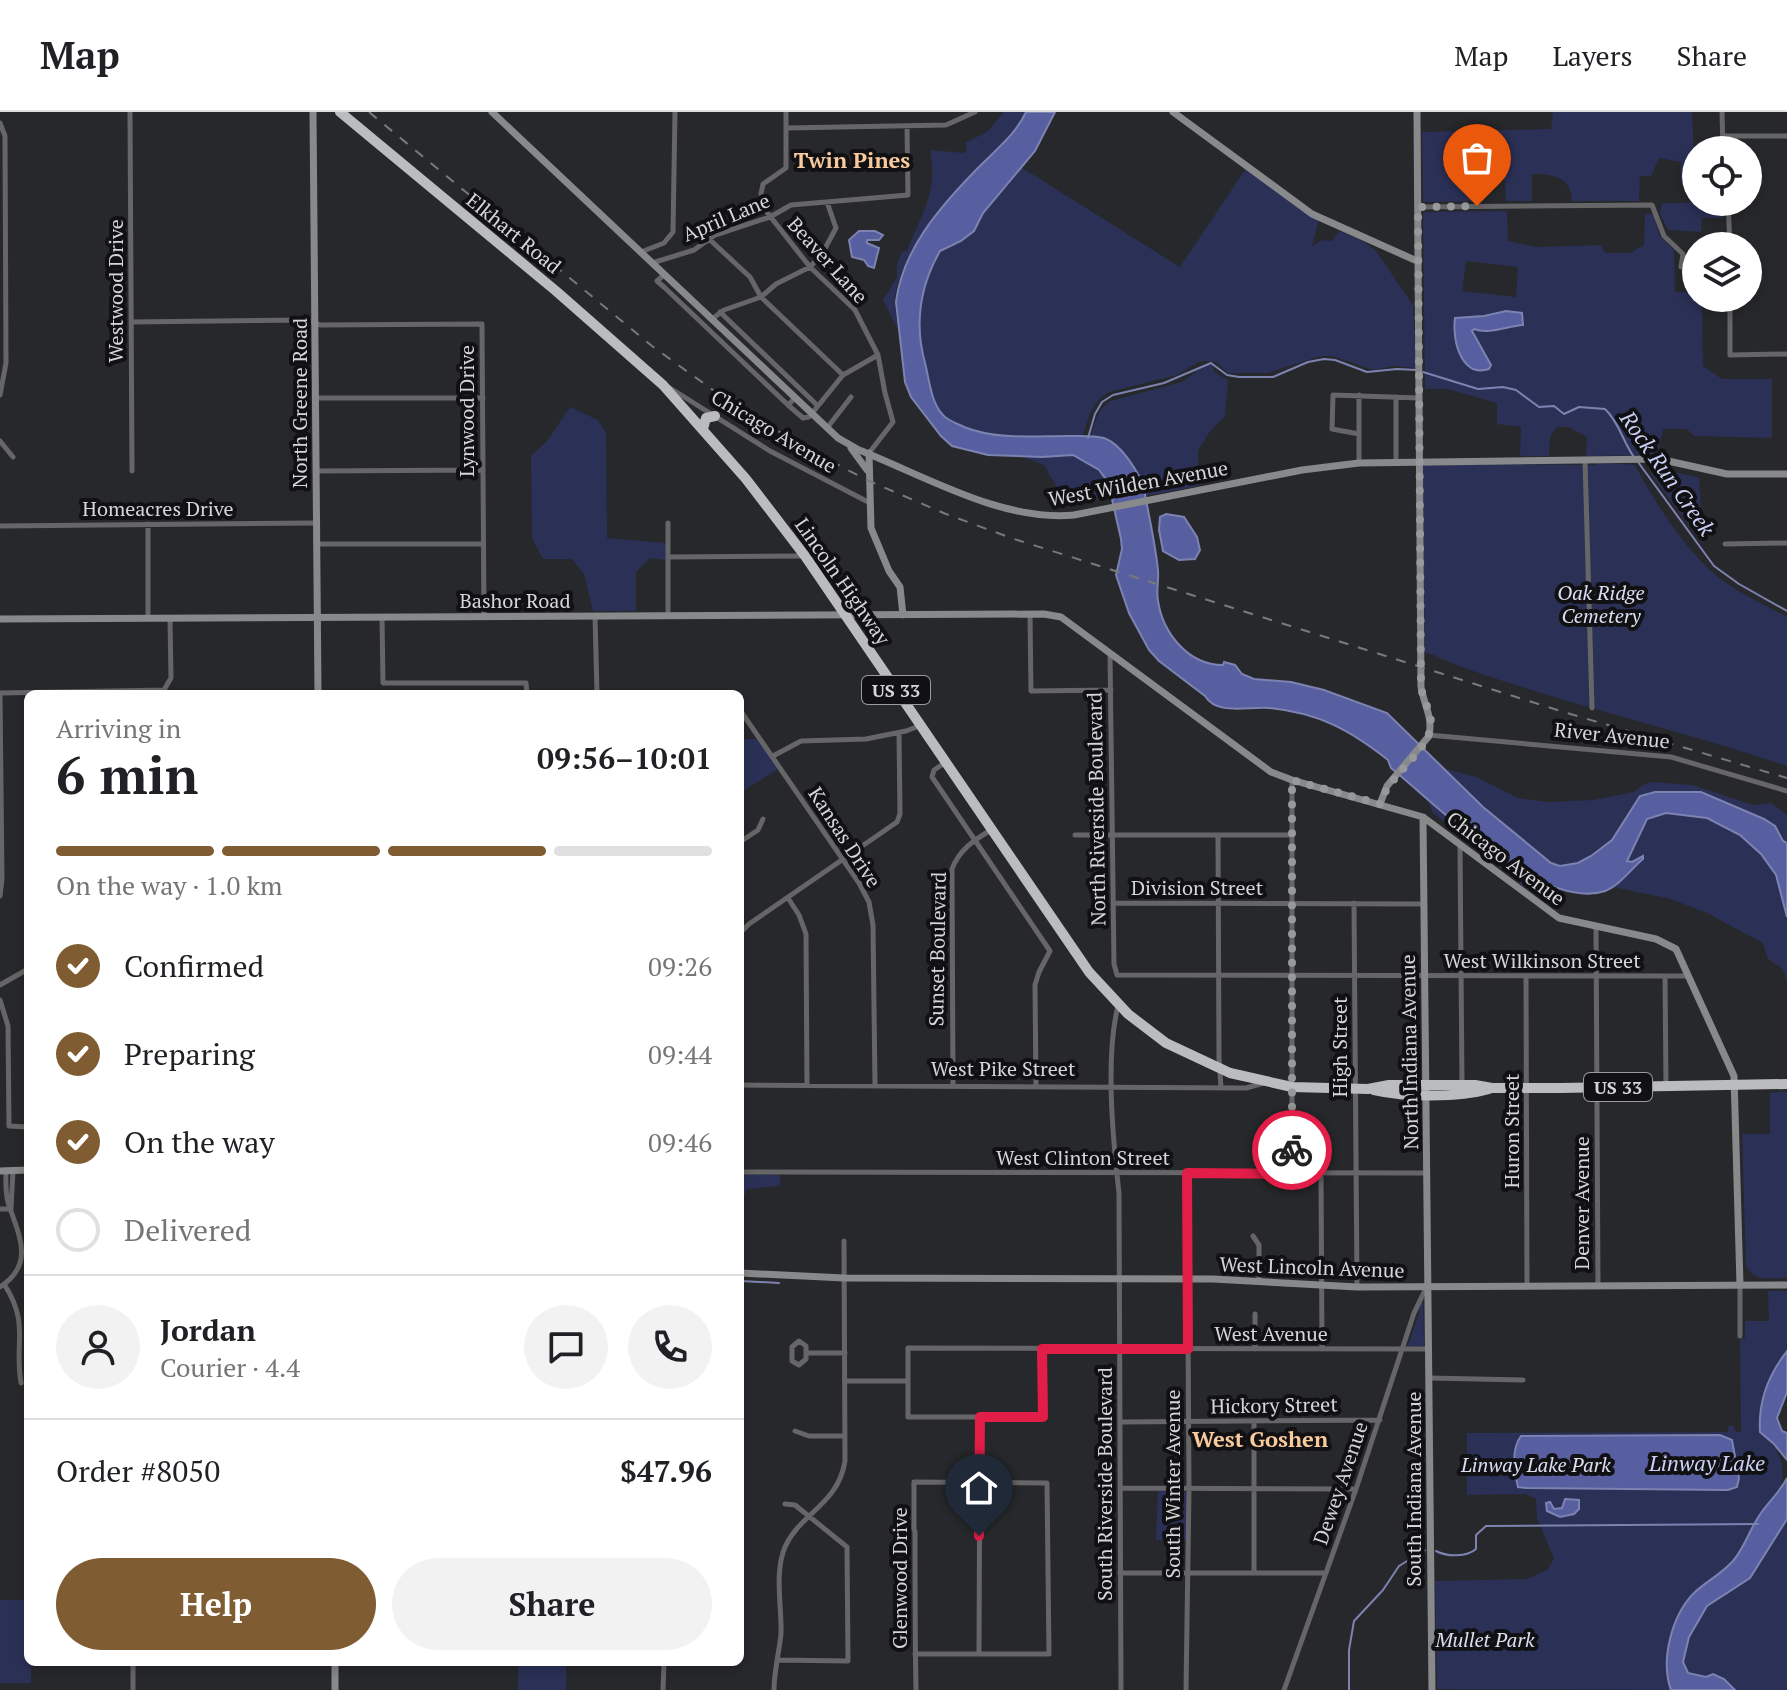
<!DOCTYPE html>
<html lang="en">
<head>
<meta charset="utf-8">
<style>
  body { margin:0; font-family:"PT Serif",serif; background:#f2f2f2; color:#202124; height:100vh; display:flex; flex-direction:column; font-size:30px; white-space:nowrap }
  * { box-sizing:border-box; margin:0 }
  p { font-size:26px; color:#757577 }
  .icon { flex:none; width:44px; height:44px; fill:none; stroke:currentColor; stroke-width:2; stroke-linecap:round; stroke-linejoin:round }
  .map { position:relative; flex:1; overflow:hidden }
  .side { position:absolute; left:24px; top:578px; width:720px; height:976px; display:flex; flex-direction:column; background:#fff; border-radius:12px; box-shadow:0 4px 12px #0003 }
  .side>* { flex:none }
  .controls { position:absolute; left:1682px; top:24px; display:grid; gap:16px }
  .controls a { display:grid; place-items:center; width:80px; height:80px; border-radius:50%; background:#fff; box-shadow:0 4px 12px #0003; font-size:40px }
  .pin { position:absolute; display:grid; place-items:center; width:68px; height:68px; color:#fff; margin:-82px -34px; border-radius:50% 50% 50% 0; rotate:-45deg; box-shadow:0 0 8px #0007 }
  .pin .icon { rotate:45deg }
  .courier { position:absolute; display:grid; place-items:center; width:80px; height:80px; margin:-40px; border:6px solid #e11d48; border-radius:50%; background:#fff; color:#222; box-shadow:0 2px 10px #0007 }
  .headline em { font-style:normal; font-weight:600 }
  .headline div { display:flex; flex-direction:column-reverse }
  .headline { display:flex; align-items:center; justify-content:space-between; height:136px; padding:0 32px }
  h1 { font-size:52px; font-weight:600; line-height:60px }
  .bar { display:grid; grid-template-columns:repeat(4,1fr); gap:12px 8px; align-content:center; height:96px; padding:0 32px }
  .bar i { height:10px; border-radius:6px; background:#e0e0e0 }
  .bar .on { background:#7f5c32 }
  .bar p { grid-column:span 4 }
  .line { display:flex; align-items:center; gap:20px; padding:0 32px; border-top:2px solid #e0e0e0 }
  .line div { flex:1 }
  .round { display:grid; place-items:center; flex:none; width:84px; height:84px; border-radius:42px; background:#f2f2f2 }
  ol { padding:0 32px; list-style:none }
  li { display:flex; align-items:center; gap:24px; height:88px }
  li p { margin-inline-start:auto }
  li .icon { padding:8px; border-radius:50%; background:#7f5c32; color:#fff; stroke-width:4 }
  li:last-child { color:#757577 }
  li i { width:44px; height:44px; border:4px solid #e0e0e0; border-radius:50% }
  .cta { display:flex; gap:16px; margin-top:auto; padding:16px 32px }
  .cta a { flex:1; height:92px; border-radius:48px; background:#7f5c32; color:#fff; font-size:32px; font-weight:600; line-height:92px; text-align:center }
  .cta a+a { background:#f2f2f2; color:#202124 }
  header { display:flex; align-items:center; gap:48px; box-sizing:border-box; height:112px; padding:0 40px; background:#fff; border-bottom:2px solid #e0e0e0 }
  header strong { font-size:38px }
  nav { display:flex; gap:44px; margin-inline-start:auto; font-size:28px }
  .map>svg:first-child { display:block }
  .green { fill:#2b3056; fill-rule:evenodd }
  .water { fill:#575fa0; stroke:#7d83b1; stroke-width:2 }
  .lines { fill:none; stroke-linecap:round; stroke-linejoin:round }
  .stream { stroke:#7d83b1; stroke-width:2 }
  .street { stroke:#666668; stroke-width:5 }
  .secondary { stroke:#88898b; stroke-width:7 }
  .highway { stroke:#bbbcc0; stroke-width:10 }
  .rail { stroke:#78797c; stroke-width:2; stroke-dasharray:10 10; stroke-linecap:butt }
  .done { stroke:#98999b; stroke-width:8; stroke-dasharray:0 14.4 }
  .route { stroke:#e11d48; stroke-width:10 }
  .labels { text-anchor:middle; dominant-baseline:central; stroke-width:8; stroke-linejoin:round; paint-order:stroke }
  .shield { fill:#111113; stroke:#9a9b9d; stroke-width:2 }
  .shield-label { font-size:18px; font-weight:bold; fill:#d5d6d8 }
  .street-label { font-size:20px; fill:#d5d6d8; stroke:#111113 }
  .park-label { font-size:20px; font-style:italic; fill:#dadef1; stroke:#111113 }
  .neighbourhood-label { font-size:22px; font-weight:bold; fill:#f8ca9c; stroke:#111113 }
  .water-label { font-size:22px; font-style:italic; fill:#c9d0f6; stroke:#111113 }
</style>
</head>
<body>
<header>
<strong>Map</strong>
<nav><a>Map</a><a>Layers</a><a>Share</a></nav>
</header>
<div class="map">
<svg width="1787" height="1578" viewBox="0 0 1787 1578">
  <rect width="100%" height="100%" fill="#27282b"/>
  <path class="green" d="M1004 0H1026C1014 24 990 42 972 61 944 91 898 144 895 187 895 197 897 208 898 218L883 188 897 165V152L902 140 907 139C922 100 938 82 930 38L964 41 967 38 965 31 988 19Z
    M1553 0H1692L1696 90H1722L1723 106H1702L1701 120 1668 118 1660 102 1662 91H1689L1690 78 1681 69V50L1659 46 1651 64H1640L1639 89H1572C1571 64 1552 62 1532 62V89H1506L1505 68H1483V89L1423 90 1422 20 1551 17Z
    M1021 55 1180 155 1247 55 1319 107 1312 134 1322 128 1332 129 1339 119 1363 129 1376 139 1413 193 1416 256 1394 254 1373 258 1333 244H1321L1268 261H1228L1216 250 1207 249 1199 250 1177 263 1109 280C1092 290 1088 306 1083 324 1052 324 1008 330 978 320 967 317 953 311 944 304 936 296 933 281 930 270 917 220 914 185 940 139L961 129 980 110 983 101Z
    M1507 99 1508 129 1536 135 1601 133 1605 141H1630L1644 133 1645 102H1653L1660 124 1674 138 1675 180H1696V186H1702L1703 254 1722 267H1772V326L1694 324 1687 317H1663L1657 343 1586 344 1587 325 1569 315H1557L1550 325 1549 344H1520L1521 315 1497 312V291L1448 277H1425L1423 100ZM1466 149 1518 155 1516 185 1462 179ZM1506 199 1522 201 1523 213 1489 219 1474 216 1472 219 1488 248 1468 256C1458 237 1452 225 1460 204L1472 206Z
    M1207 252 1213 253 1214 260 1228 268 1225 304 1208 322 1198 339 1199 374 1145 384C1139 349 1121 339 1091 325 1095 311 1096 299 1110 289L1182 270Z
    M570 295 598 308 606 321 607 426 666 431V448L650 446 636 460V499H593L584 462 572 447H543L532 426 531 344 548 328Z
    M1056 342C1085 343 1102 356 1111 383L1078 392 1068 381H1060L1044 353 1023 345Z
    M1596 350 1635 353C1654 389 1685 438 1717 464 1738 481 1763 492 1787 505V654C1702 625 1614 604 1528 577 1501 568 1473 560 1447 549 1438 546 1435 542 1425 541L1422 355 1426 352 1596 353Z
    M1650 361H1679L1699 366 1703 432Z
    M740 627H757L778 657 740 681Z
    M1442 656 1476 665 1518 686 1547 690 1593 688 1634 680 1643 673 1652 670 1693 673 1753 693 1771 691 1787 703V731L1783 729 1775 714 1764 707 1701 680 1690 679 1600 735C1589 745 1577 754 1562 754 1544 754 1457 673 1442 656Z
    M1427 686 1478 730 1529 762V779L1433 701Z
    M1666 701C1679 702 1696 702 1708 707 1751 723 1780 757 1787 802 1787 824 1787 848 1787 870L1783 857 1768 847 1763 831 1707 801 1671 787 1613 775 1627 760 1632 750 1627 749 1628 745 1647 708Z
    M1787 979V1166C1771 1166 1754 1170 1746 1154L1742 1022H1770V981Z
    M740 1063H779L781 1069 779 1074 747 1077 740 1098Z
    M1768 1179H1787V1239L1778 1250 1766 1275 1760 1296V1320C1781 1337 1787 1356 1779 1382 1774 1388 1767 1393 1762 1400 1751 1415 1746 1434 1733 1448 1717 1467 1692 1477 1679 1499 1669 1516 1664 1560 1671 1578L1437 1577 1435 1469 1527 1467 1547 1458 1554 1447 1537 1406 1536 1387 1526 1382 1467 1383V1321L1728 1320V1314H1733L1736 1320H1741L1740 1227 1745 1226V1209H1769Z
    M1423 1188 1424 1234H1410L1408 1233 1420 1199 1418 1198Z
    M1158 1379H1184L1187 1382 1186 1428H1156Z
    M1787 1407V1578H1735L1713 1562 1706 1565 1688 1561 1683 1550 1689 1525 1707 1494 1750 1466Z
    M0 1488H24L28 1502V1550H31V1571H0Z
    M518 1550H566V1578H518Z"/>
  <path class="water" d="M1026 0H1055L1035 39 983 101 974 119 961 129 940 139C920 174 914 211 925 251 929 266 931 291 943 303 947 308 958 312 964 315 997 328 1033 324 1067 324 1079 324 1093 323 1104 326 1121 332 1136 357 1143 372 1148 400 1155 429 1158 458 1159 468 1156 479 1158 489 1163 521 1188 553 1223 553L1224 550 1235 553 1242 562 1254 567 1291 570 1324 578 1387 601 1483 695 1551 751 1560 754 1578 751 1591 744 1612 728 1640 684 1655 680H1701L1764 707 1775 714 1783 729 1787 731V805L1776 763 1761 742 1740 723 1707 706 1666 701 1647 707 1627 749 1632 750 1643 744V747C1632 756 1619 774 1605 779 1542 800 1437 693 1391 656L1388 648C1350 618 1319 601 1269 596 1249 594 1217 604 1205 584L1159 549 1149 538 1129 501 1116 463 1122 437 1121 427 1111 383 1107 369 1099 358 1073 343 1042 345 988 343 952 334 941 324 911 285 905 270 896 190C902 139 939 96 974 60 992 41 1015 24 1026 0Z
    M859 119H875L883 123 879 128H867V131L879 136 874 156 868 154 864 148 852 145 849 128Z
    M1506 199 1522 201 1523 213C1507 214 1488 223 1474 217L1472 219 1491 253 1489 257C1461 266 1452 228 1455 206L1484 204Z
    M1166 402 1184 405 1197 425 1200 438 1195 447 1179 448 1163 439 1159 418 1160 405Z
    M1787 1239V1280L1777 1306 1782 1319 1787 1321V1348L1774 1332 1760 1320C1758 1290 1769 1262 1787 1239Z
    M1720 1323 1732 1328 1739 1366 1737 1375 1728 1378 1527 1376 1518 1375C1514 1359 1511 1337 1521 1324Z
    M1787 1366V1407L1750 1466 1707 1494 1689 1525 1683 1550 1688 1561 1706 1565 1713 1562 1724 1567 1735 1578H1671C1660 1548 1672 1502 1695 1480 1707 1469 1720 1463 1733 1449 1745 1435 1750 1416 1761 1401 1770 1388 1780 1380 1787 1366Z
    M1565 1387 1579 1388V1397L1574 1402 1560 1405 1547 1399 1546 1391 1550 1390 1554 1397 1562 1396Z"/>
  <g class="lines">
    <path class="stream" d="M1423 260 1478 277 1503 275 1516 278 1539 295 1554 294 1564 302 1579 295 1605 297C1619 310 1623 330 1634 345
      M1088 326 1095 302 1102 290 1113 283 1164 271 1211 251 1227 263 1239 265H1273L1308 250 1324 247 1335 248 1367 260 1397 257 1417 258
      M1638 350 1714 454 1739 472 1787 499
      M741 1169 779 1171
      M1436 1439C1447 1445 1467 1445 1476 1437V1423L1486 1414 1758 1412
      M1349 1578V1538L1354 1509 1383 1478 1399 1454 1425 1438"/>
    <path class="street" d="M130 0 132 359
      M786 0V56L763 72 761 82 766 99 810 155 855 198 878 243 885 281 893 310 869 341
      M1722 0 1723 38
      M0 11 5 24 6 251 0 283
      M787 16 946 13 975 0
      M1723 24H1787
      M1728 90 1730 134
      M1418 95 1652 93 1664 124 1683 142 1681 155
      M709 127 750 165 761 185 843 263
      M641 140 664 131 673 120 675 0
      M652 151 694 138 715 123 770 105 791 93 908 83 907 14
      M664 163 657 169 664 175 788 293 794 287
      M1730 186V243L1787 242
      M720 200 817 293
      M712 207 724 198 761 185 776 172 810 155 822 142 836 116 827 90
      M131 210 308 208 320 213 482 212 484 505
      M670 276 770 339 870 391
      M1359 283V351
      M316 286H483
      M788 293 803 306 809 305 843 263 878 243
      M827 316 851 285
      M1359 322 1332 317 1333 283 1419 286
      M0 329 13 345
      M1585 348 1592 596
      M1396 349V285
      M316 359 483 358
      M148 412V506
      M0 414 315 411
      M316 432H483
      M1725 432 1787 431
      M669 445 804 444
      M1030 503 1031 579 1111 578
      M595 504 597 582
      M668 504V411
      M382 505 383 571H526L527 582
      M1110 542 1114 852 1117 863 1689 864
      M0 581 164 578 171 566 170 507
      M740 598 859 771 869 790 873 813 875 973
      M1429 623 1671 645 1787 679
      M773 644 801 629 866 627 906 619 919 614
      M946 650 934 658 932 665 1050 839 1039 860 1035 873 1036 974
      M1075 723H1292
      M1218 723 1219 946 1221 976
      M740 730 758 718 763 707
      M1460 734 1462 972
      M0 784 2 767 0 581
      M788 786 799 803 806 822 807 974
      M1113 791 1424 792
      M1354 791 1357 1175
      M1596 815 1598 1174
      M740 821 749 812 897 710 900 702 899 621
      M1526 864 1527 1175
      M1665 864 1666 974
      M0 873 28 857
      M0 888 8 914 9 1014 28 1015
      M1118 894C1105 945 1113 1028 1119 1081L1121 1578
      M740 973 1246 976 1264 971
      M953 973 952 757C959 738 974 728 991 718
      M740 1060 1426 1061
      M1292 1062V668
      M1321 1062 1322 1237
      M11 1096 13 1059
      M0 1097H11
      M1253 1124 1259 1133V1170
      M4 1172C30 1212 14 1230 21 1271
      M1740 1173V1224
      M0 1175C37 1151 17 1120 8 1090 5 1080 6 1069 6 1058
      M799 1229 806 1234V1247L799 1253 792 1249V1235Z
      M1042 1237 1043 1305H908V1236L1428 1237
      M1255 1237V1202
      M806 1241H845
      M1429 1266 1523 1268
      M845 1269H908
      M1121 1310 1380 1308
      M795 1319 809 1324H845
      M1120 1376 1356 1377
      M1120 1461H1326
      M1254 1461V1309
      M979 1541 980 1305
      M915 1542H1049L1047 1371 914 1370V1417L915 1420C915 1472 915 1525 916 1578
      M777 1548 848 1549 847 1435 795 1393 785 1392
      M133 1550V1578
      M663 1578 664 1550
      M774 1578C774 1559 779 1541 781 1522 782 1495 774 1461 785 1435 801 1400 838 1393 845 1349L844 1129
      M1186 1578 1189 1377 1187 1061
      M1284 1578 1356 1377 1414 1201 1426 1176"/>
    <path class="secondary" d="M313 0 318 582
      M492 0 838 326 859 338C925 364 1002 410 1074 403L1302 358 1359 351 1659 347 1727 362H1787
      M1173 0 1312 102 1417 149
      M851 336 867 358
      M869 341 871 416 889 459 900 475 903 503
      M0 507 1044 502 1061 505 1271 660 1292 668 1423 705 1559 806 1656 827 1676 837 1734 964 1740 1173
      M1380 692 1387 674 1429 624C1433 605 1424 593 1421 575L1417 0
      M1423 705 1432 1578
      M0 1059 28 1058
      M740 1161 844 1166 1213 1167 1357 1175 1787 1173
      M335 1550V1578"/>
    <path class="highway" d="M340 0 556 179 663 273 746 367 805 444 1089 860 1128 902 1166 931 1230 961 1292 975 1368 977 1389 973H1475L1492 976H1561L1787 972
      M703 317 706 306 715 304
      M1374 978C1405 985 1458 986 1489 977"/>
    <path class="rail" d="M369 0 652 234 735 294 817 342 869 369 946 402 1014 427 1567 601 1787 666"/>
  </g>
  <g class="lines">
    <path class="done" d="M1292 1038V668L1380 692C1388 663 1430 639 1431 612 1431 599 1423 588 1421 575L1418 95 1477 94"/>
    <path class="route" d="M979 1424 980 1305H1043L1042 1237H1188L1187 1061 1292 1062V1038"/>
  </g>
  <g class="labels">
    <g class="shield">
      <rect x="862" y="564" width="68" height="28" rx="6"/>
      <rect x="1584" y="961" width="68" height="28" rx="6"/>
    </g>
    <g class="shield-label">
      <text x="896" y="578">US 33</text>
      <text x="1618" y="975">US 33</text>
    </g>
    <g class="street-label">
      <text transform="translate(726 105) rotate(-23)">April Lane</text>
      <text transform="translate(514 121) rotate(39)">Elkhart Road</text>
      <text transform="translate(828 148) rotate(48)">Beaver Lane</text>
      <text transform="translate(115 179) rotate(-90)">Westwood Drive</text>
      <text transform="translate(299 291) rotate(-90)">North Greene Road</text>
      <text transform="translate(466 299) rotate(-90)">Lynwood Drive</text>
      <text transform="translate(774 319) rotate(31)">Chicago Avenue</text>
      <text transform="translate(1138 371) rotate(-10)">West Wilden Avenue</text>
      <text x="158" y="396">Homeacres Drive</text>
      <text transform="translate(843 469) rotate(55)">Lincoln Highway</text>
      <text x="515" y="488">Bashor Road</text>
      <text transform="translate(1612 623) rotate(6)">River Avenue</text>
      <text transform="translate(1096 697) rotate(-91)">North Riverside Boulevard</text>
      <text transform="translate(845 725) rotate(57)">Kansas Drive</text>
      <text transform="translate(1506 746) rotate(37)">Chicago Avenue</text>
      <text x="1197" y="775">Division Street</text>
      <text transform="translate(937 837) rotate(-89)">Sunset Boulevard</text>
      <text x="1542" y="848">West Wilkinson Street</text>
      <text transform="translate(1339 935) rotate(-90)">High Street</text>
      <text transform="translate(1409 940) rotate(-91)">North Indiana Avenue</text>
      <text x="1003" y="956">West Pike Street</text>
      <text transform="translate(1511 1019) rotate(-90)">Huron Street</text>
      <text x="1083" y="1045">West Clinton Street</text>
      <text transform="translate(1581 1091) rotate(-90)">Denver Avenue</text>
      <text transform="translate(1312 1155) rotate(2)">West Lincoln Avenue</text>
      <text x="1271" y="1221">West Avenue</text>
      <text transform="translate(1274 1293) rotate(-1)">Hickory Street</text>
      <text transform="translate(1340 1371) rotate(-71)">Dewey Avenue</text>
      <text transform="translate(1104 1372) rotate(-90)">South Riverside Boulevard</text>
      <text transform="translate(1172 1372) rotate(-90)">South Winter Avenue</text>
      <text transform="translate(1413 1377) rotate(-90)">South Indiana Avenue</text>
      <text transform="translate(899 1466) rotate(-90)">Glenwood Drive</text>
    </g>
    <g class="park-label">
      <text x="1601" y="480">Oak Ridge<tspan x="1601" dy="23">Cemetery</tspan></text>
      <text x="1536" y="1352">Linway Lake Park</text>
      <text x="1485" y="1527">Mullet Park</text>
    </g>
    <g class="neighbourhood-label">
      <text x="852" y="47">Twin Pines</text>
      <text x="1260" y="1326">West Goshen</text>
    </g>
    <g class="water-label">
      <text transform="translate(1668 361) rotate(55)">Rock Run Creek</text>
      <text x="1707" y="1350">Linway Lake</text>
    </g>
  </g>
</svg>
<div class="controls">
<a><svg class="icon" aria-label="locate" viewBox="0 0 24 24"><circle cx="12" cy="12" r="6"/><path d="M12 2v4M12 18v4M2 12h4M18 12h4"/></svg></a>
<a><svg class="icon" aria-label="layers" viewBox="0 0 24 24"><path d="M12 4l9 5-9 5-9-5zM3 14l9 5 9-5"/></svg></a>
</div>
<div class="pin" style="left:1477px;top:94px;background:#ea580c"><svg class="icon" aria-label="bag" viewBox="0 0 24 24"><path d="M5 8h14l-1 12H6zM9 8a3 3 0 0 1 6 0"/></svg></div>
<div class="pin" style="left:979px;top:1424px;background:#1f2937"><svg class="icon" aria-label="home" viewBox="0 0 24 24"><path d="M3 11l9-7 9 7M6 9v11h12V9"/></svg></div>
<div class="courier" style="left:1292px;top:1038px"><svg class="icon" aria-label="bike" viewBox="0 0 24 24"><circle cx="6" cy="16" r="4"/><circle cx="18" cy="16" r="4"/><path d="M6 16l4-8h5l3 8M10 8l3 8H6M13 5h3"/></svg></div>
<section class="side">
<div class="headline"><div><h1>6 min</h1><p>Arriving in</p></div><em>09:56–10:01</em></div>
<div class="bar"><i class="on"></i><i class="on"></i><i class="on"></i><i></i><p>On the way · 1.0 km</p></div>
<ol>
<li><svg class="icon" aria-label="check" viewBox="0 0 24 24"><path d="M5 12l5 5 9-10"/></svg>Confirmed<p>09:26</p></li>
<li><svg class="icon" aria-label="check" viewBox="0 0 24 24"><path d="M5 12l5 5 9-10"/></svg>Preparing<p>09:44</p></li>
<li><svg class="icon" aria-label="check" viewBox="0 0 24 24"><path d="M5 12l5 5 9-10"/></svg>On the way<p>09:46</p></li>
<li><i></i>Delivered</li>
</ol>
<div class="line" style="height:144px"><a class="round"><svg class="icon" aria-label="person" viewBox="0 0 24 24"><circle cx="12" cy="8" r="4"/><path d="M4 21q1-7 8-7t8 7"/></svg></a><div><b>Jordan</b><p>Courier · 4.4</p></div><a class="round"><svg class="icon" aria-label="chat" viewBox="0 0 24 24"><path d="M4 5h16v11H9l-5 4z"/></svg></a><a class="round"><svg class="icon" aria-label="phone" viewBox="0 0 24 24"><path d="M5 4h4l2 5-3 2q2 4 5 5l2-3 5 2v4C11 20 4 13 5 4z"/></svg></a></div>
<div class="line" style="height:104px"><div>Order #8050</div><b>$47.96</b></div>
<div class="cta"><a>Help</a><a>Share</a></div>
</section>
</div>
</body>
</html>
